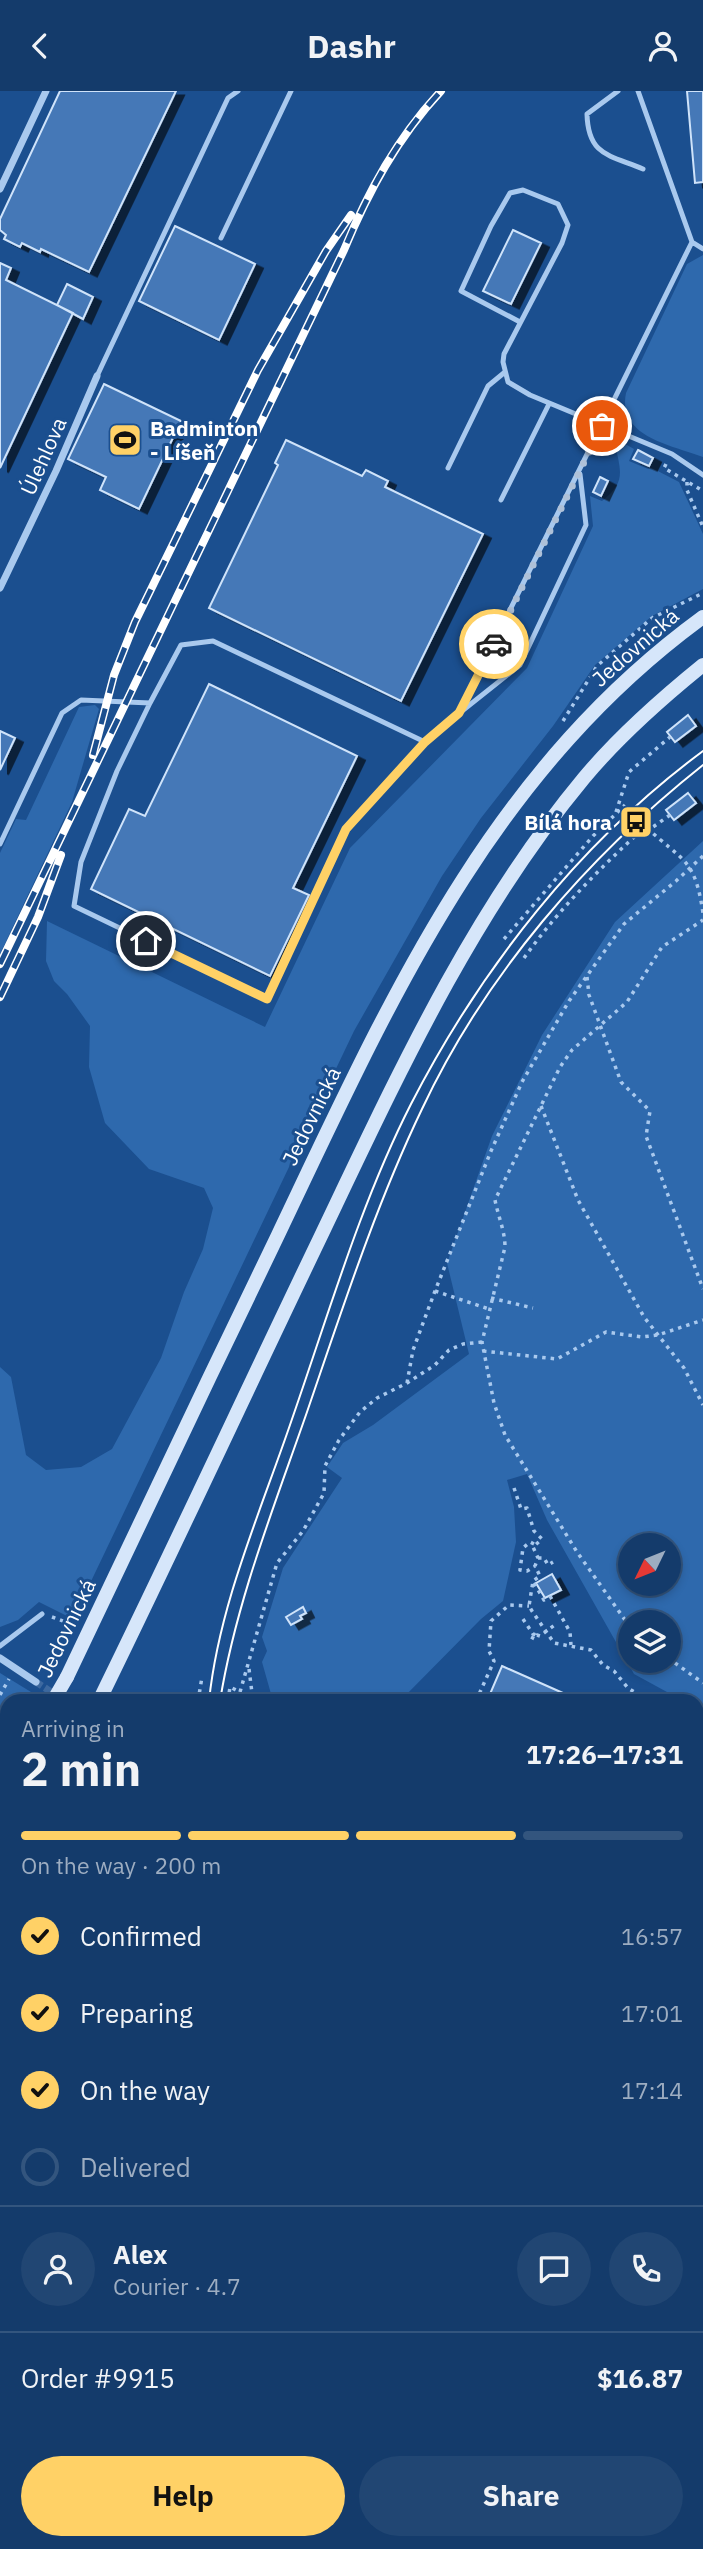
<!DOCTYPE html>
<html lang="en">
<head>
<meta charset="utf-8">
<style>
  body { margin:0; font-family:"IBM Plex Sans",sans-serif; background:#214673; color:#f1f3f6; height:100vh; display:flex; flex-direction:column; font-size:26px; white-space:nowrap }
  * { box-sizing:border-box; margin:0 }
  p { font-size:23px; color:#9dadc1 }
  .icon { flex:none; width:38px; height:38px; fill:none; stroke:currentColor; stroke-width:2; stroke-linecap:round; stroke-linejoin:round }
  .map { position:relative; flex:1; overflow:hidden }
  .panel { position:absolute; left:0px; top:1603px; width:704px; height:856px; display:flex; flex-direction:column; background:#143b6b; border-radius:21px 21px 0 0; box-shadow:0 4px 10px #0003,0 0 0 2px #33557e }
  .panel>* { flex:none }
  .needle { width:46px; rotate:227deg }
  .tools { position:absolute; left:618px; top:1442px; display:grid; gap:14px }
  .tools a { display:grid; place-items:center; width:63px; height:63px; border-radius:50%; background:#143b6b; box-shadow:0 4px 10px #0003,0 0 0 2px #33557e; font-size:35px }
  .pin { position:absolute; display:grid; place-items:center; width:60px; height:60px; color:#fff; margin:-30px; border:4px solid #fff; border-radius:50%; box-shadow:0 2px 7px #0007 }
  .courier { position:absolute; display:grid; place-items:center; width:70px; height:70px; margin:-35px; border:5px solid #ffd166; border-radius:50%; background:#fff; color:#222; box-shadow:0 2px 9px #0007 }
  .headline em { font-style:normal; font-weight:700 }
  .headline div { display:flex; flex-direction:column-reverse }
  .headline { display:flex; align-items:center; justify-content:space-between; height:119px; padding:0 21px }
  h1 { font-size:46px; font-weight:700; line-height:52px }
  .bar { display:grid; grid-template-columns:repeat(4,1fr); gap:10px 7px; align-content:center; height:84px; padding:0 21px }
  .bar i { height:9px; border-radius:5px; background:#33557e }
  .bar .current { background:#ffd166 }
  .bar p { grid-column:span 4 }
  .line { display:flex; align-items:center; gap:18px; padding:0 21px; border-top:2px solid #33557e }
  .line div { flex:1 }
  .round { display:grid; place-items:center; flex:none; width:74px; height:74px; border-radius:37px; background:#214673 }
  ol { padding:0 21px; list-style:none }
  li { display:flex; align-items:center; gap:21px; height:77px }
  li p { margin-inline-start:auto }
  li .icon { padding:7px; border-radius:50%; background:#ffd166; color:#111; stroke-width:4 }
  li:last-child { color:#9dadc1 }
  li i { width:38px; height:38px; border:4px solid #33557e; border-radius:50% }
  .cta { display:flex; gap:14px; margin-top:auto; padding:14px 21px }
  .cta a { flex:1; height:80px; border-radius:42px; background:#ffd166; color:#111; font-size:28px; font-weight:700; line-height:80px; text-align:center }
  .cta a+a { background:#214673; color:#f1f3f6 }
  header { display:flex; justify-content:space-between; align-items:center; height:91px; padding:0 21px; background:#143b6b; font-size:32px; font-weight:700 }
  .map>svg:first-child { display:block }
  .green { fill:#2e69ad; fill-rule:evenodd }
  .building { fill:#4478b7; stroke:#cfe3fa; stroke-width:2; filter:url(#shadow) }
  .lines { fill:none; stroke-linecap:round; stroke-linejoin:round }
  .street-tunnel { stroke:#3d69a0; stroke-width:7; stroke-dasharray:7 3.5; stroke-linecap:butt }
  .path { stroke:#a9c9ee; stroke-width:3.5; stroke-dasharray:3.5 5; stroke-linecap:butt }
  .lane { stroke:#a9c9ee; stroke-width:5 }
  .street { stroke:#a9c9ee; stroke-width:7 }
  .secondary { stroke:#d6e6fa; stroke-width:14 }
  .tram { stroke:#fff; stroke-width:2 }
  .rail-casing { stroke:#fff; stroke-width:8 }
  .rail { stroke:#1b4f8f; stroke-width:5; stroke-dasharray:16; stroke-linecap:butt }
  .secondary-bridge { stroke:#d6e6fa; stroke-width:14 }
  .done { stroke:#afc1d8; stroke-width:7; stroke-dasharray:0 12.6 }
  .route { stroke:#ffd166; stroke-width:9 }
  .labels { text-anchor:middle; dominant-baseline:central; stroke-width:6; stroke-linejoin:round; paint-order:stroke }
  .poi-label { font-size:21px; font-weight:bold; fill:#fff; stroke:#1b4f8f; text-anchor:start }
  .street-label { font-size:21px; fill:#fff; stroke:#1b4f8f }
</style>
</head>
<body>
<header><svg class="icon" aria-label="back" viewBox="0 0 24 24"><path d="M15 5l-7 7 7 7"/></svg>Dashr<svg class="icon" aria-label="person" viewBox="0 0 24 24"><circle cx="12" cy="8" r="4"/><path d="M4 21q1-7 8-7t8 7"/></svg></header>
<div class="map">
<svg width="703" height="2458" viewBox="0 0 703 2458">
  <defs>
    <filter id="shadow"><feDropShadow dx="8" dy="4.5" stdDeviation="0" flood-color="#0009"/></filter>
  </defs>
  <rect width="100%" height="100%" fill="#1b4f8f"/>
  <path class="green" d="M703 164V366C672 354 617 346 626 302L687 173Z
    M615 353 627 354 634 358 629 370 648 378 652 377 679 391 703 443V498L652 525 595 574 553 635 481 727 442 785 354 940 73 1528 39 1511 18 1529 0 1536V1276L11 1286 26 1364 46 1379 81 1376 112 1358 161 1267 184 1201 203 1158 213 1117 204 1097 149 1078 105 1032 89 976 90 935 67 903 54 890 46 870 47 830 265 936 350 757 527 577 593 435 590 405 602 410C626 391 621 381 615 353Z
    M95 614 99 618 72 711 0 863V762L16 728 26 729 79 616Z
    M703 750V1643L697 1641 696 1610H677L678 1607 634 1583 547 1429 527 1383 507 1389 514 1416 516 1451 503 1510 481 1528 400 1610H273L262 1571 267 1560 262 1546 283 1477 342 1387 327 1376 343 1352 373 1334 469 1263 447 1172 492 1045 542 944 615 831ZM630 1454H668V1493H630ZM630 1531H668V1570H630Z
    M0 1582 31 1601 26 1610H7V1644L0 1657Z
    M697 2383H703V2458H0V2424L7 2423V2452H696Z"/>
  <path class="building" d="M60 0H176L89 181 41 158 40 161 22 152 20 156 4 148 6 144 0 139V128Z
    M687 0H703V91L695 92Z
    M175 135 255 173 219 249 139 210Z
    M513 139 541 152 511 213 483 200Z
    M0 172 11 177 6 189 73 222 0 377Z
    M67 193 93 206 83 228 57 214Z
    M104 293 181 330 139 418 100 399 106 386 68 368Z
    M286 349 362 385 366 379 388 390 385 396 483 443 401 610 209 517 278 374 275 372Z
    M638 359 653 367 649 375 633 368Z
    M600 386 608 390 601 405 593 401Z
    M209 593 357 665 293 797 309 804 270 885 91 798 129 718 145 725Z
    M688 624 696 635 675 651 667 641Z
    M0 640 15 647 0 679Z
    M688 702 696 712 674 729 666 719Z
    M552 1483 561 1499 545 1507 536 1492Z
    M303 1516 306 1522 300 1525 302 1528 291 1534 286 1526Z
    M502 1575 581 1610H487Z
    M696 2283H703V2331H696Z"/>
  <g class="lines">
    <path class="street-tunnel" d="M36 1591 65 1610"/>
    <path class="path" d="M666 373 664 377 703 400
      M687 391V399L703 436
      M563 630 597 575 652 527 703 502
      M616 721 629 681 670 646
      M647 737C684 771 695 768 703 822
      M504 848 593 745 625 714
      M524 867C559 818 601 776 645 736H653L670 724
      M587 886 589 904 621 991 650 1020 646 1045 703 1198
      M541 1015 578 1109 644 1226 684 1277 703 1314
      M435 1200 489 1218
      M491 1207 533 1217
      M483 1260 557 1268 606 1241 642 1246 658 1244 703 1229
      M407 1292 413 1259 435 1200 491 1060 522 991 569 910 624 833 676 790 703 765
      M514 1397 521 1418 527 1417 534 1440 542 1448 533 1456 538 1467 535 1475 540 1485 533 1490 529 1515 532 1520 554 1552 591 1559 603 1574 614 1580 628 1597 648 1610
      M534 1453 530 1451 523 1457 520 1479 527 1480 535 1475
      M538 1467H544L548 1474 553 1471
      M534 1492 544 1509 550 1506
      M550 1505 570 1541 571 1554
      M52 1526 74 1534
      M523 1528 533 1543 537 1544
      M630 1536 577 1461 505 1344 494 1312 482 1251 505 1156C505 1140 498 1125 495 1109L560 976 572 959 627 911 662 856 703 829
      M531 1546 535 1548 537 1544 540 1545 556 1533
      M668 1567 703 1592
      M249 1578 253 1610
      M240 1601 277 1472 303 1440 324 1402 325 1375 339 1349 360 1321 377 1307 407 1292 435 1274 449 1259 463 1253 482 1251
      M0 1604 9 1588
      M198 1610 202 1586
      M228 1610 230 1596 240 1601 243 1610
      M476 1610 494 1570 489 1560 491 1530 509 1514 529 1515
      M0 1666 7 1655
      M696 1705 703 1716
      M0 2291 7 2285
      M0 2322 7 2330
      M0 2449 4 2420
      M618 2458H646"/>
    <path class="lane" d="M618 0 587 23C588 65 610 64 643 78
      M221 147 291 0
      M692 151 703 158
      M520 231 461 200 491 135 510 102 523 99 558 113 568 134 562 152 504 263 503 271 508 291 530 304 672 363 703 384
      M97 285 228 7 238 0
      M448 377 488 295 505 281
      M501 409 549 313
      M150 612 117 680 81 771 74 815 267 908 346 738 425 651
      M462 620 520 574 586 434 580 383
      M0 753 62 622 81 609 150 612 181 554 213 550 425 651 459 622 692 151 638 0
      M0 1555 42 1523
      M696 1865 703 1852
      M0 1889 7 1897
      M0 2008 7 2002
      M0 2107 7 2115
      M0 2159 7 2153
      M198 2452V2458"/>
    <path class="street" d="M0 98 46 0
      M0 497 56 380 97 285
      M0 1567 36 1591
      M696 2068 703 2073"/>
    <path class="secondary" d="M67 1586C137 1438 207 1291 278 1144 389 911 488 683 703 526
      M99 1610C174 1457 245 1303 319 1149 395 990 470 824 584 687 619 645 661 608 703 574
      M0 1696 7 1685
      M0 1767 7 1758
      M696 2356H703
      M0 2405 7 2404"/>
    <path class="tram" d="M209 1610C219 1514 260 1422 291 1331 328 1225 360 1113 411 1013 481 877 580 751 703 660
      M220 1610C236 1511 274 1416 307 1321 342 1219 375 1116 422 1018 485 884 587 766 703 674
      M0 2260 7 2253
      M0 2274 7 2268"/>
    <defs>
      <path id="rail" d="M93 664 114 584 135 531 258 279 326 160 351 124
        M0 873 344 159C368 101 397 47 441 0
        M0 906 38 826 61 764"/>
    </defs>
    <use href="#rail" class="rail-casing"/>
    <use href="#rail" class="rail"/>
    <path class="secondary-bridge" d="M53 1610 67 1586"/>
  </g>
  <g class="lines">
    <path class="done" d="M494 553 602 335"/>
    <path class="route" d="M146 850 267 908 346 738 425 651 459 622 494 553"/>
  </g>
  <defs>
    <symbol id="stadium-square" viewBox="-11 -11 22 22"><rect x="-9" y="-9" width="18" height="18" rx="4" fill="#ffd166" stroke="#1b4f8f"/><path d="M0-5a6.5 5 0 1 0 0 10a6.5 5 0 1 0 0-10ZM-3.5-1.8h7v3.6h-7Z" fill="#111"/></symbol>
    <symbol id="bus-square" viewBox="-11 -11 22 22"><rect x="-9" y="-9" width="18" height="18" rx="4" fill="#ffd166" stroke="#1b4f8f"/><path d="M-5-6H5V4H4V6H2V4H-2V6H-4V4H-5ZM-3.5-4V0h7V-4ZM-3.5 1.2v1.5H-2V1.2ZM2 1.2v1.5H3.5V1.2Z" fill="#111"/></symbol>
  </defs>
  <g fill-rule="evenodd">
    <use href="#stadium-square" x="106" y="330" width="38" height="38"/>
    <use href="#bus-square" x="617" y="712" width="38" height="38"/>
  </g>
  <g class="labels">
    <g class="poi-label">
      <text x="150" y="337">Badminton<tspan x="150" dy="24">- Líšeň</tspan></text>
      <text x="612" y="731" text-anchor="end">Bílá hora</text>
    </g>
    <g class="street-label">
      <text transform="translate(43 365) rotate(-66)">Úlehlova</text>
      <text transform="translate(635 556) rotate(-41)">Jedovnická</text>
      <text transform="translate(311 1025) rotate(-64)">Jedovnická</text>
      <text transform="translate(66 1537) rotate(-64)">Jedovnická</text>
    </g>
  </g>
</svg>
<div class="tools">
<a><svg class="needle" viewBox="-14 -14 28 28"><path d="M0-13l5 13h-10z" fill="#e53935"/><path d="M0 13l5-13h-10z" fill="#9dadc1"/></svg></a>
<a><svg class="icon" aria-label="layers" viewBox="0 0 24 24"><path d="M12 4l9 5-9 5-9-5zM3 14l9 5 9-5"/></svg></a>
</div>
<div class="pin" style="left:602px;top:335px;background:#ea580c"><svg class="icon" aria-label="bag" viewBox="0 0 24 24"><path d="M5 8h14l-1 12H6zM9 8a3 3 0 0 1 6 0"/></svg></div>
<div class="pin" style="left:146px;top:850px;background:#1f2937"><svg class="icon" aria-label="home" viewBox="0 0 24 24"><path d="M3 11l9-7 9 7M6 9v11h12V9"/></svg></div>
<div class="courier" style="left:494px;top:553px"><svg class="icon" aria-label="car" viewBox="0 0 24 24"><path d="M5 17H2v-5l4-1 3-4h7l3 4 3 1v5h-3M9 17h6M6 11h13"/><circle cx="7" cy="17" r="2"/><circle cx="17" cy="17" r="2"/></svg></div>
<section class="panel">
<div class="headline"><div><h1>2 min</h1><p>Arriving in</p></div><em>17:26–17:31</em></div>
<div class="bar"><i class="current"></i><i class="current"></i><i class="current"></i><i></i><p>On the way · 200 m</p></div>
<ol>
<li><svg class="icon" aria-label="check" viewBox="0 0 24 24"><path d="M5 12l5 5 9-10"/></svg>Confirmed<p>16:57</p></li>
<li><svg class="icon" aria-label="check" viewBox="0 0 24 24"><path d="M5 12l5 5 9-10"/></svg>Preparing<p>17:01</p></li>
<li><svg class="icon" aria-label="check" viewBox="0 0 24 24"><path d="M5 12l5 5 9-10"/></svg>On the way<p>17:14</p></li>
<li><i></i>Delivered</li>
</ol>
<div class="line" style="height:126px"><a class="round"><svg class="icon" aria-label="person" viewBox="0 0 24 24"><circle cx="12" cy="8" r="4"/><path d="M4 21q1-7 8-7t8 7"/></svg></a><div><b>Alex</b><p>Courier · 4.7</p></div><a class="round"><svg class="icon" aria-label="chat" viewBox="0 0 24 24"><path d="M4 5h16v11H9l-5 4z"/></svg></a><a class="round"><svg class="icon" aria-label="phone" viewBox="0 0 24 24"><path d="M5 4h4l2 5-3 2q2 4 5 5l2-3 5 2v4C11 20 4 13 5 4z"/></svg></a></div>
<div class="line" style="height:91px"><div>Order #9915</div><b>$16.87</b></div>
<div class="cta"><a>Help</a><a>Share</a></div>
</section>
</div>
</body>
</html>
